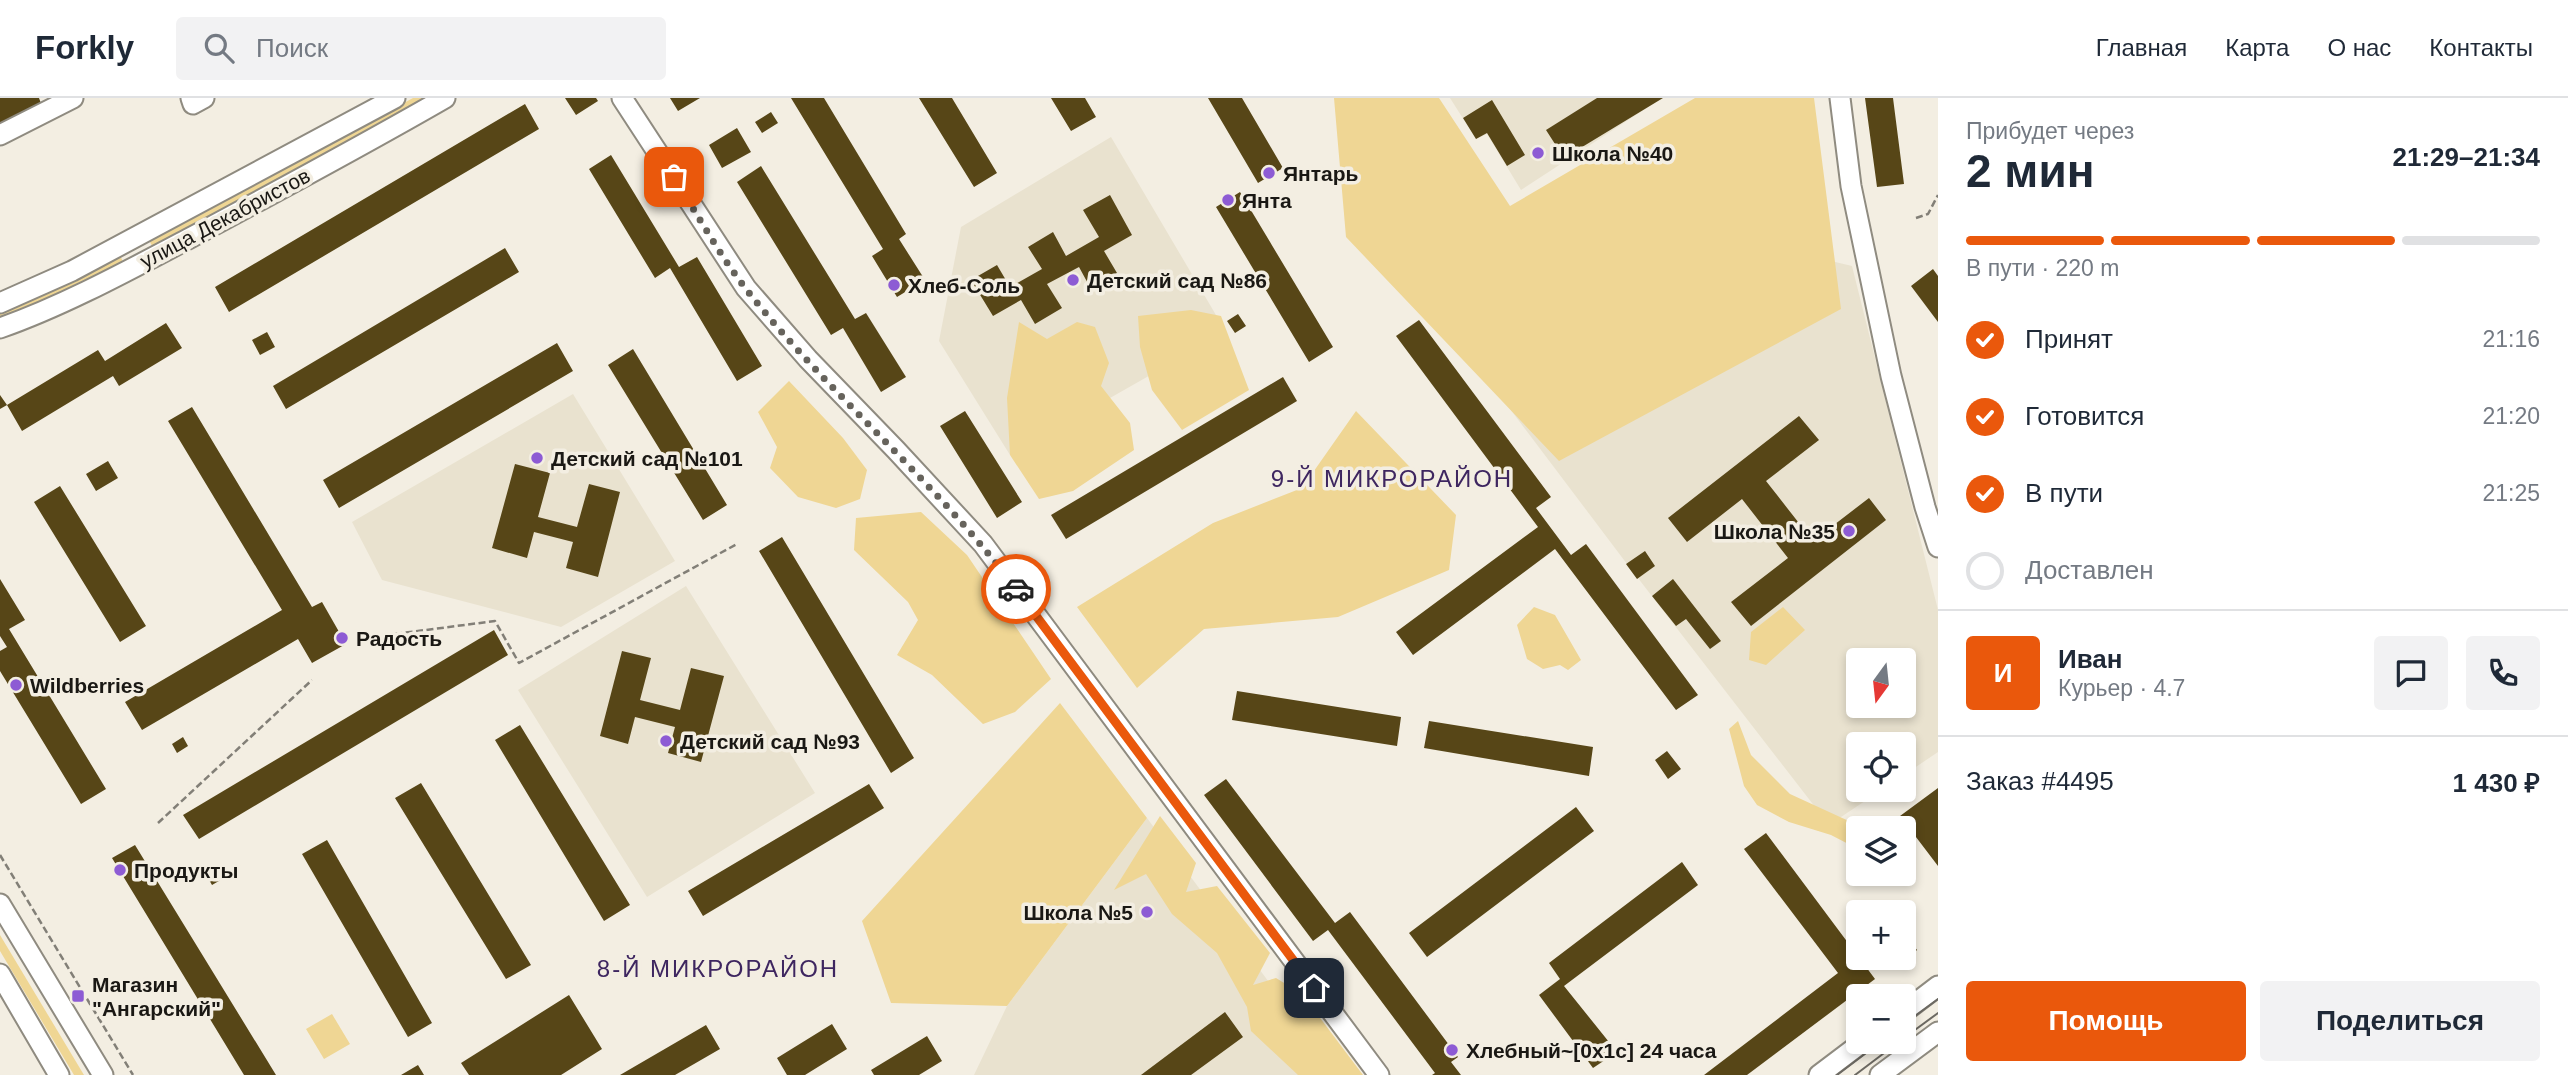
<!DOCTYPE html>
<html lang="ru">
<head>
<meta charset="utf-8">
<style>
  body { margin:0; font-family:Arial,sans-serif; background:#f2f2f3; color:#1f2937; height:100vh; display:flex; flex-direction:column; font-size:26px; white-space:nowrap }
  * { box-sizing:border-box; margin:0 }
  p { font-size:23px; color:#747a83 }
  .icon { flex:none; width:38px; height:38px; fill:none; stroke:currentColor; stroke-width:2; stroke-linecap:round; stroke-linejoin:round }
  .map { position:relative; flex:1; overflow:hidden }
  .drawer { display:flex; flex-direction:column; background:#fff; width:630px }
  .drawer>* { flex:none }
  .needle { width:46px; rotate:195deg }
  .controls { position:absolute; left:1846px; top:550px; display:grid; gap:14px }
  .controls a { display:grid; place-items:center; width:70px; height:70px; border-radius:7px; background:#fff; box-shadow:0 4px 10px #0003; font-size:35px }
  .pin { position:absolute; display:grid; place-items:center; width:60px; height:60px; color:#fff; margin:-30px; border-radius:14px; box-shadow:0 4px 10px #0006 }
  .courier { position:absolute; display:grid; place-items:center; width:70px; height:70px; margin:-35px; border:5px solid #ea580c; border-radius:50%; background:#fff; color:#222; box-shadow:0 2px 9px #0007 }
  .head em { font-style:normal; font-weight:700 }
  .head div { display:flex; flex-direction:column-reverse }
  .head { display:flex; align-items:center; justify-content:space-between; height:119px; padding:0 28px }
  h1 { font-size:46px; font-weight:700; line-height:52px }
  .bar { display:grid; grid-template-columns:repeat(4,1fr); gap:10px 7px; align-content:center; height:84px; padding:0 28px }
  .bar i { height:9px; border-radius:5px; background:#e0e1e3 }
  .bar .selected { background:#ea580c }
  .bar p { grid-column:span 4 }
  .line { display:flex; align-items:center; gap:18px; padding:0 28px; border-top:2px solid #e0e1e3 }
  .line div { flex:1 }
  .round { display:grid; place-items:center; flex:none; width:74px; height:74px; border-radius:7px; background:#f2f2f3 }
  ol { padding:0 28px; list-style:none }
  li { display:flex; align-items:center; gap:21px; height:77px }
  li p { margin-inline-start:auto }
  li .icon { padding:7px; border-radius:50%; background:#ea580c; color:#fff; stroke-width:4 }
  li:last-child { color:#747a83 }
  li i { width:38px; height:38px; border:4px solid #e0e1e3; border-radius:50% }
  .action { display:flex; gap:14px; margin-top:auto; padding:14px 28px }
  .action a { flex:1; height:80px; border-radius:7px; background:#ea580c; color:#fff; font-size:28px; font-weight:700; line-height:80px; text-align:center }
  .action a+a { background:#f2f2f3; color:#1f2937 }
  header { display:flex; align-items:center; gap:42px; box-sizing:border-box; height:98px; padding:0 35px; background:#fff; border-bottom:2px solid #e0e1e3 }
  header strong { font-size:33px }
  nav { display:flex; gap:38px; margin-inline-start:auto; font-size:24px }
  .search { width:490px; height:63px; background:#f2f2f3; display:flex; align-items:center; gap:18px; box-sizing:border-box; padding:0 24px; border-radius:7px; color:#747a83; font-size:26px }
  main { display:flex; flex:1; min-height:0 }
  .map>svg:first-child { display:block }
  .built { fill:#e9e2cf; fill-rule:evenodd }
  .green { fill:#efd694 }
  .building { fill:#574617 }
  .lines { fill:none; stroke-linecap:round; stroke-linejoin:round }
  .minor-casing { stroke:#8f8b80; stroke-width:23 }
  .path { stroke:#827f77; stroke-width:2.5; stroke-dasharray:7 3.5; stroke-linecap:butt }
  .minor { stroke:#fff; stroke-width:19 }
  .tram { stroke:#6c6962; stroke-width:2 }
  .done { stroke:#66635c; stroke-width:7; stroke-dasharray:0 12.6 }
  .route { stroke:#ea580c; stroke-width:9 }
  .poi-dot { fill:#8d5bd4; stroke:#f3eee2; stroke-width:2.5 }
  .labels { text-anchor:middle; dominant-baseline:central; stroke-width:7; stroke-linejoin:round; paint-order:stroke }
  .poi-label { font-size:21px; font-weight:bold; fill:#1a1814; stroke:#f3eee2; text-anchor:start }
  .street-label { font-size:21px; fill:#1a1814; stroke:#f3eee2 }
  .quarter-label { font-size:24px; letter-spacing:2px; fill:#3e2660; stroke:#f3eee2 }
</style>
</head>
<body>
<header>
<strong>Forkly</strong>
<div class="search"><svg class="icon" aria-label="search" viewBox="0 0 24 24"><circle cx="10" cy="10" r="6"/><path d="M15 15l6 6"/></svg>Поиск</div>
<nav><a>Главная</a><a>Карта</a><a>О нас</a><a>Контакты</a></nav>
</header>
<main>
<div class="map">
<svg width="1938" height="977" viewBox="0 0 1938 977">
  <rect width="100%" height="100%" fill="#f3eee2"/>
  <path class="built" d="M1450 0H1662L1521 92 1487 36 1476 41Z
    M1111 39 1226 234 1010 357 939 243 961 129Z
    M1785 152 1852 168 1938 512V654L1904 677V646H1858V691H1883L1829 727 1624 462 1501 299ZM1858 562H1904V607H1858Z
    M573 296 675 463 561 529 382 482 352 424Z
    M686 488 815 695 647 799 518 592Z
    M1147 720 1338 977H974L1007 908Z"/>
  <path class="green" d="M413 0H427L153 150 149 142Z
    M1334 0H1439L1510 108 1695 0H1814L1841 211 1559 363 1346 139Z
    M120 157 123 164 0 222V213Z
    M1191 212 1221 218 1249 292 1182 332 1152 292 1140 249 1138 218Z
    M1019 224 1047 241 1077 224 1095 229 1109 265 1101 288 1130 325 1134 352 1073 393 1039 401 1010 357 1007 300Z
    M789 283 843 340 867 372 860 401 836 410 798 399 770 370 777 349 758 314Z
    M1356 313 1456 417 1449 472 1338 519 1204 531 1137 590 1077 509 1213 425 1302 390Z
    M921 414 967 457 1051 581 1015 614 983 626 932 577 897 557 918 522 908 504 854 452 856 420Z
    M1534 509 1555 517 1581 562 1568 572 1560 567 1543 571 1527 561 1517 527Z
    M1783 509 1805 532 1766 567 1749 562 1751 534Z
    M1060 605 1147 720 1007 908 891 905 862 823Z
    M1738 623 1751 657 1790 696 1864 730H1858V751L1831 737 1789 724 1757 707 1744 688 1729 631Z
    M1160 718 1196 765 1186 794 1217 788 1270 855 1253 887 1276 880 1302 896 1363 977H1298L1251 933 1247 909 1217 855 1172 816 1146 776 1114 792Z
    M0 837 84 977H74L0 853Z
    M332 916 350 946 324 961 306 931Z"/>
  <path class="building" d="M0 0H39L43 11 0 31Z
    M565 0H596L598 3 576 17Z
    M670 0H700L678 13Z
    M791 0H824L906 136 899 141 925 182 897 199 872 158 883 151Z
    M919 0H952L997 75 974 89Z
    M1051 0H1085L1096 19 1071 33Z
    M1208 0H1242L1283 70 1258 85Z
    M1597 0H1663L1564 60 1546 32Z
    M1865 0H1893L1904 86 1877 89Z
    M1492 2 1525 57 1507 68 1487 35 1476 41 1463 20Z
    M525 6 539 31 229 214 215 189Z
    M771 14 778 25 762 35 755 24Z
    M737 30 751 54 722 70 709 47Z
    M611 57 679 169 697 159 762 268 737 283 670 170 655 180 589 71Z
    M761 68 855 221 866 215 906 279 881 294 843 230 831 237 737 84Z
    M1240 94 1333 249 1309 264 1216 109Z
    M1110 97 1132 137 1104 153 1117 175 1091 191 1079 169 1047 186 1062 210 1035 226 1021 202 993 218 971 182 997 167 1010 189 1042 171 1028 149 1053 134 1066 158 1099 139 1083 112Z
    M505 150 519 174 286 311 273 288Z
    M1933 171 1938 178V224L1911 188Z
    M1238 216 1246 228 1235 235 1227 223Z
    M1419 222 1551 399 1536 410 1571 457 1586 446 1698 597 1676 612 1555 451 1413 557 1396 534 1538 429 1396 238Z
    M166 225 182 250 119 288 113 278 22 333 7 307 98 252 105 263Z
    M267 234 275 249 260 257 252 242Z
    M557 245 573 273 339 410 323 382Z
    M633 251 727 407 703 422 608 267Z
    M1283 279 1297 303 1066 441 1051 417Z
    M0 297 7 307 0 311Z
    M192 309 312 509 322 504 346 546 312 565 298 541 142 632 125 604 282 512 168 323Z
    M965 313 1022 404 997 420 940 328Z
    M1799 318 1819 342 1766 383 1813 443 1869 400 1886 422 1751 528 1731 504 1788 460 1742 401 1687 444 1668 420Z
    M108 363 118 380 96 393 86 376Z
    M515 366 550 375 538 419 577 429 589 386 620 394 598 479 566 470 573 444 534 434 527 460 492 450Z
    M60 388 146 528 120 544 34 404Z
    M782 439 914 660 891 675 759 453Z
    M1645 453 1655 468 1637 481 1626 466Z
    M0 481 25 522 9 531 106 691 81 706 0 573V553L7 549 0 538Z
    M1673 481 1721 543 1710 551 1686 521 1676 528 1652 498Z
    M494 532 508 557 199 741 183 717Z
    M622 553 651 560 640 602 680 612 691 570 724 578 701 664 668 655 675 629 635 619 628 646 600 638Z
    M1237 593 1401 619 1397 648 1232 622Z
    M1429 623 1593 649 1589 678 1424 650Z
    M520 627 630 807 604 823 495 642Z
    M183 639 188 648 177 655 172 646Z
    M1667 653 1681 671 1668 681 1655 662Z
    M1226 681 1335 825 1350 814 1458 959 1451 964 1461 977H1432L1435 975 1328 832 1313 843 1204 697Z
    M421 685 531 867 506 881 395 700Z
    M869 686 884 710 703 818 688 793Z
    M1938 690V768L1900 718Z
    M1576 709 1594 733 1427 859 1409 835Z
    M1766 735 1875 881 1747 977H1704L1838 875 1744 751Z
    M327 742 432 925 408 939 302 756Z
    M135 747 276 977H244L112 760Z
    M1682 764 1698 787 1564 888 1617 954 1593 970 1539 897 1560 881 1549 865Z
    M217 766 224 780 212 787 204 773Z
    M1904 835 1917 852 1901 865 1897 859H1904Z
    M569 897 602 951 561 977H469L461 965Z
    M1225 914 1243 939 1191 977H1141Z
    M832 926 847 951 805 977H787L777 960Z
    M706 927 720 951 675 977H620Z
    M927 938 942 963 919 977H874L871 972Z
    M418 967 424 977H401Z"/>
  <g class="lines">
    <defs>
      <path id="minor" d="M191 0 193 6 204 0
        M622 0 746 190 808 261 896 352 983 446 1379 977
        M1840 0 1851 88 1891 278 1925 409 1938 449
        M0 37 73 0
        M0 205 72 173 395 0
        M0 230C63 208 129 172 188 141 274 95 360 49 445 0
        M0 806 103 977
        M0 876 59 977
        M1904 914 1938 888
        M1819 977 1864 943
        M1880 977 1938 934"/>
    </defs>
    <use href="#minor" class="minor-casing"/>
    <path class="path" d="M1916 120 1928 116 1938 97
      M364 540 495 523 519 565 737 446
      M158 725 312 582
      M0 757 133 977"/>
    <use href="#minor" class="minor"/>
    <path class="tram" d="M1904 926 1938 901
      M1904 940 1938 915
      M1837 977 1882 943
      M1855 977 1900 943"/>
  </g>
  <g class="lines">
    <path class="done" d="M674 79C697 116 719 156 746 191 829 297 935 382 1016 491"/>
    <path class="route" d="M1016 491 1314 890"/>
  </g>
  <g class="poi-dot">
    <circle cx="1538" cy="55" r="7"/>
    <circle cx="1269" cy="75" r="7"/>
    <circle cx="1228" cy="102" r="7"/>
    <circle cx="1073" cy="182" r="7"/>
    <circle cx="894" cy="187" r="7"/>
    <circle cx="537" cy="360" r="7"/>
    <circle cx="1849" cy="433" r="7"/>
    <circle cx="342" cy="540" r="7"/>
    <circle cx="16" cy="587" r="7"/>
    <circle cx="666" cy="643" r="7"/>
    <circle cx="120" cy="772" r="7"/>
    <circle cx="1147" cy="814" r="7"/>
    <rect x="71" y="891" width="14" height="14" rx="3.5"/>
    <circle cx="1452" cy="952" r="7"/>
  </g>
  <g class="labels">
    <g class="poi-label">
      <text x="1552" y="55">Школа №40</text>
      <text x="1283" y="75">Янтарь</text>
      <text x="1242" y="102">Янта</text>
      <text x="1087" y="182">Детский сад №86</text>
      <text x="908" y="187">Хлеб-Соль</text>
      <text x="551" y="360">Детский сад №101</text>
      <text x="1835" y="433" text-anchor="end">Школа №35</text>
      <text x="356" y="540">Радость</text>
      <text x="30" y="587">Wildberries</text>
      <text x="680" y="643">Детский сад №93</text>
      <text x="134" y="772">Продукты</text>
      <text x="1133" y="814" text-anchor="end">Школа №5</text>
      <text x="92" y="886">Магазин<tspan x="92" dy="24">"Ангарский"</tspan></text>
      <text x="1466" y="952">Хлебный~[0x1c] 24 часа</text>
    </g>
    <g class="street-label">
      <text transform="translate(225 120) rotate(-28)">улица Декабристов</text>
    </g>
    <g class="quarter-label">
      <text x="1392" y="380">9-Й МИКРОРАЙОН</text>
      <text x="718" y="870">8-Й МИКРОРАЙОН</text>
    </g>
  </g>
</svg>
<div class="controls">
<a><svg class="needle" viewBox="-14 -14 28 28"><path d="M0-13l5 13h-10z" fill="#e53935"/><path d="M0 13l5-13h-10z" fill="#747a83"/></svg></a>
<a><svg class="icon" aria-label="locate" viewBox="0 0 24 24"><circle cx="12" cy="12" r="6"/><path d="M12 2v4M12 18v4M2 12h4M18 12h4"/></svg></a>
<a><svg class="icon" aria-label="layers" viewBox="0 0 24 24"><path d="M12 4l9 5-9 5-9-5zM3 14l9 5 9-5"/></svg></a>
<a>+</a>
<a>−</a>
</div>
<div class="pin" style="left:674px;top:79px;background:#ea580c"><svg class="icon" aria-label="bag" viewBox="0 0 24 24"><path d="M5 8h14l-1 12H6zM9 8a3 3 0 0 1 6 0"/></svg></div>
<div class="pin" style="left:1314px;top:890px;background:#1f2937"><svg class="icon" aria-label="home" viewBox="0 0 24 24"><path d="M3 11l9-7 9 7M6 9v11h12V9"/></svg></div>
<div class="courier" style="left:1016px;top:491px"><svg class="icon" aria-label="car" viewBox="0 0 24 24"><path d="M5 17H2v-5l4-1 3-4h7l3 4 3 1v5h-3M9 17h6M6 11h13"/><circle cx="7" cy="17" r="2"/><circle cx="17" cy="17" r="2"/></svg></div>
</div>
<section class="drawer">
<div class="head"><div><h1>2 мин</h1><p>Прибудет через</p></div><em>21:29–21:34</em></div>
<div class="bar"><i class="selected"></i><i class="selected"></i><i class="selected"></i><i></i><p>В пути · 220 m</p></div>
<ol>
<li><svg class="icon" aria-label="check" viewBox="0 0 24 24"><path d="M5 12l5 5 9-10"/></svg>Принят<p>21:16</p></li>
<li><svg class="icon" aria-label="check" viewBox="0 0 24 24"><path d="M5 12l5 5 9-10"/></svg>Готовится<p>21:20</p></li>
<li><svg class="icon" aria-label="check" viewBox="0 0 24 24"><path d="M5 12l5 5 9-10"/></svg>В пути<p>21:25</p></li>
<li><i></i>Доставлен</li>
</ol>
<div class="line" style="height:126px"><b class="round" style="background:#ea580c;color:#fff">И</b><div><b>Иван</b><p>Курьер · 4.7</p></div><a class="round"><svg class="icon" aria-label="chat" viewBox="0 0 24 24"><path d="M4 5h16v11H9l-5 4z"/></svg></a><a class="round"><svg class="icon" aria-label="phone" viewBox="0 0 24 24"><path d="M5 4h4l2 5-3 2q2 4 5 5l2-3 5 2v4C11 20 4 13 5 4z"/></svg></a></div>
<div class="line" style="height:91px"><div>Заказ #4495</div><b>1 430 ₽</b></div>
<div class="action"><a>Помощь</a><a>Поделиться</a></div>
</section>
</main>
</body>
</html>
